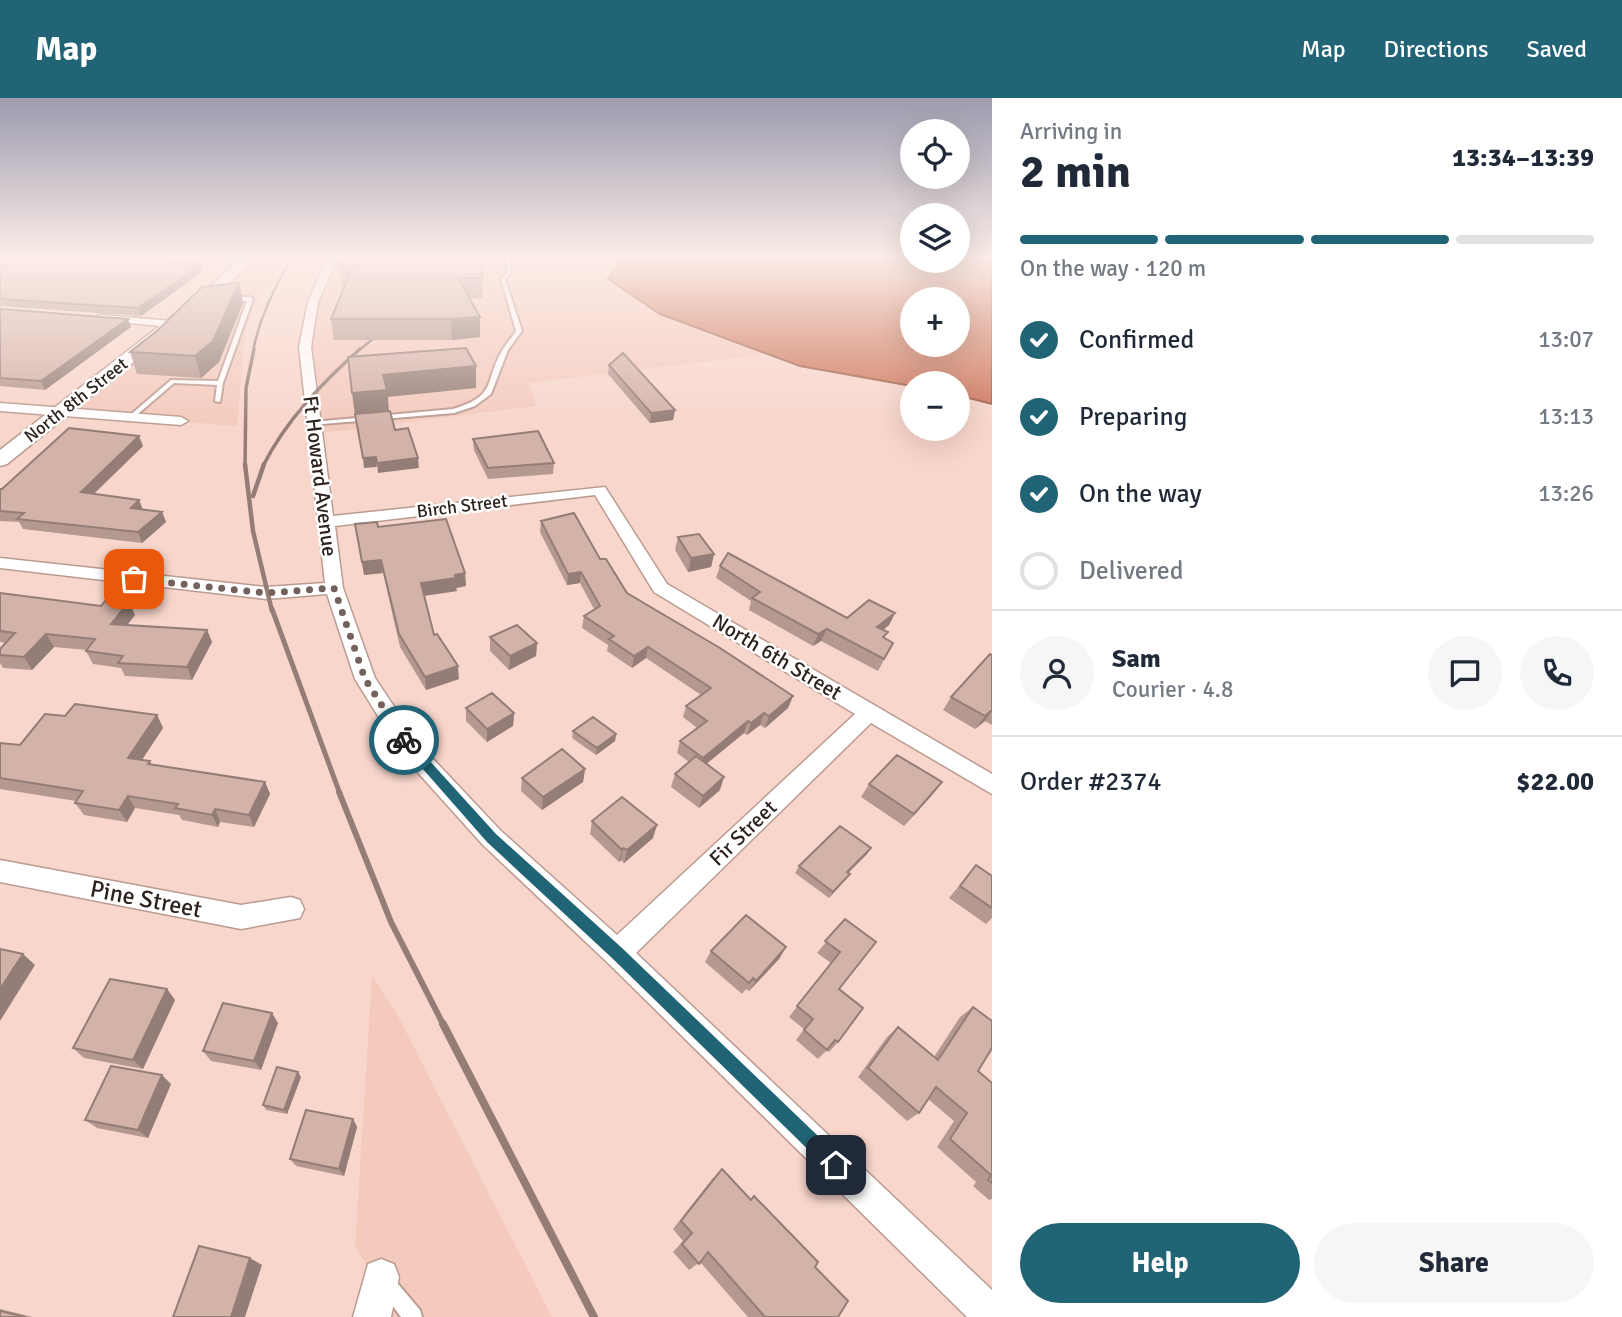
<!DOCTYPE html>
<html lang="en">
<head>
<meta charset="utf-8">
<style>
  body { margin:0; font-family:Signika,sans-serif; background:#f6f6f7; color:#1f2937; height:100vh; display:flex; flex-direction:column; font-size:26px; white-space:nowrap }
  * { box-sizing:border-box; margin:0 }
  p { font-size:23px; color:#747a83 }
  .icon { flex:none; width:38px; height:38px; fill:none; stroke:currentColor; stroke-width:2; stroke-linecap:round; stroke-linejoin:round }
  .map { position:relative; flex:1; overflow:hidden }
  .sheet { display:flex; flex-direction:column; background:#fff; width:630px }
  .sheet>* { flex:none }
  .buttons { position:absolute; left:900px; top:21px; display:grid; gap:14px }
  .buttons a { display:grid; place-items:center; width:70px; height:70px; border-radius:50%; background:#fff; box-shadow:0 7px 28px #0002; font-size:35px }
  .pin { position:absolute; display:grid; place-items:center; width:60px; height:60px; color:#fff; margin:-30px; border-radius:14px; box-shadow:0 4px 10px #0006 }
  .courier { position:absolute; display:grid; place-items:center; width:70px; height:70px; margin:-35px; border:5px solid #206476; border-radius:50%; background:#fff; color:#222; box-shadow:0 2px 9px #0007 }
  .summary em { font-style:normal; font-weight:700 }
  .summary div { display:flex; flex-direction:column-reverse }
  .summary { display:flex; align-items:center; justify-content:space-between; height:119px; padding:0 28px }
  h1 { font-size:46px; font-weight:700; line-height:52px }
  .bar { display:grid; grid-template-columns:repeat(4,1fr); gap:10px 7px; align-content:center; height:84px; padding:0 28px }
  .bar i { height:9px; border-radius:5px; background:#e0e1e3 }
  .bar .current { background:#206476 }
  .bar p { grid-column:span 4 }
  .line { display:flex; align-items:center; gap:18px; padding:0 28px; border-top:2px solid #e0e1e3 }
  .line div { flex:1 }
  .round { display:grid; place-items:center; flex:none; width:74px; height:74px; border-radius:37px; background:#f6f6f7 }
  ol { padding:0 28px; list-style:none }
  li { display:flex; align-items:center; gap:21px; height:77px }
  li p { margin-inline-start:auto }
  li .icon { padding:7px; border-radius:50%; background:#206476; color:#fff; stroke-width:4 }
  li:last-child { color:#747a83 }
  li i { width:38px; height:38px; border:4px solid #e0e1e3; border-radius:50% }
  .primary-button { display:flex; gap:14px; margin-top:auto; padding:14px 28px }
  .primary-button a { flex:1; height:80px; border-radius:42px; background:#206476; color:#fff; font-size:28px; font-weight:700; line-height:80px; text-align:center }
  .primary-button a+a { background:#f6f6f7; color:#1f2937 }
  header { display:flex; align-items:center; gap:42px; box-sizing:border-box; height:98px; padding:0 35px; background:#206476; color:#fff }
  header strong { font-size:33px }
  nav { display:flex; gap:38px; margin-inline-start:auto; font-size:24px }
  main { display:flex; flex:1; min-height:0 }
  .map>svg:first-child { display:block }
  .built { fill:#f4cabd }
  .water { fill:#cd7559; stroke:#9d5c47; stroke-width:2; fill-rule:evenodd }
  .lines { fill:none; stroke-linecap:round; stroke-linejoin:round }
  .lane-casing { stroke:#bb9b91; stroke-width:4 }
  .street-casing { stroke:#bb9b91; stroke-width:3 }
  .secondary-casing { stroke:#bb9b91; stroke-width:3 }
  .lane { fill:#fff; fill-rule:evenodd }
  .street { fill:#fff; fill-rule:evenodd }
  .secondary { fill:#fff; fill-rule:evenodd }
  .rail-far5 { stroke:#947d75; stroke-width:2.5 }
  .rail-far4 { stroke:#947d75; stroke-width:3.5 }
  .rail-far3 { stroke:#947d75; stroke-width:4.5 }
  .rail-far2 { stroke:#947d75; stroke-width:5 }
  .rail-far1 { stroke:#947d75; stroke-width:6 }
  .rail { stroke:#947d75; stroke-width:8 }
  .wall { fill:#b59990 }
  .shaded-wall { fill:#947d76 }
  .building { fill:#d3b2a8; stroke:#947d76; stroke-width:2 }
  .route { fill:#206476 }
  .done { stroke:#75615b; stroke-width:7; stroke-dasharray:0 12.6 }
  .labels { text-anchor:middle; dominant-baseline:central; stroke-width:5; stroke-linejoin:round; paint-order:stroke }
  .far-street-label { font-size:18px; fill:#2e221e; stroke:#fff }
  .street-label { font-size:21px; fill:#2e221e; stroke:#fff }
  .near-street-label { font-size:24px; fill:#2e221e; stroke:#fff }
</style>
</head>
<body>
<header>
<strong>Map</strong>
<nav><a>Map</a><a>Directions</a><a>Saved</a></nav>
</header>
<main>
<div class="map">
<svg width="992" height="1219" viewBox="0 0 992 1219">
  <rect width="100%" height="100%" fill="#f8d6cb"/>
  <path class="built" d="M206 161H286L253 210 245 237 237 328 60 314 244 163Z
    M332 161H622L608 181 660 216 767 256 529 285 536 308 314 336 305 249 322 179Z
    M372 878 397 916 552 1219H378L384 1193 355 1149Z"/>
  <path class="water" d="M622 161H992V306L957 297V285H912V288L800 268 660 216 608 181ZM912 201H957V247H912Z"/>
  <g class="lines">
    <defs>
      <path id="lane" d="M505 161H509L512 174 505 181 522 233 508 252 491 296 475 308 454 315 311 327V325L313 324 453 311C499 297 483 284 503 251 507 245 512 239 516 233L501 181 508 174Z
        M250 199 253 201 223 285 220 304 215 303 217 287 174 285 132 321H128V319L171 282 218 283 247 203H229L226 201 229 199Z
        M387 1177 393 1180 420 1212 422 1219H401L381 1192 378 1186 381 1180Z"/>
      <path id="street" d="M201 161H248L250 163 245 166 206 164Z
        M327 161H337L318 204 311 249 333 418 605 389 667 486 992 676V696L871 625 636 855 992 1192V1219H967L607 864 483 747 403 658 355 581 327 496 266 501 0 470V460L266 489 325 485 299 249 308 204ZM595 397 654 494 855 616 617 837 501 733 419 646 375 580 343 490 335 428Z
        M101 217 172 223 177 226 172 229 97 222V218Z
        M0 305 181 319 188 323 181 327 0 313Z
        M0 762 241 807 291 799 300 802 304 811 300 820 241 831 0 784Z
        M381 1161 394 1166 399 1179 391 1219H353L368 1166Z"/>
      <path id="secondary" d="M240 161H254L212 201 7 366 0 368V352L202 195Z"/>
    </defs>
    <use href="#lane" class="lane-casing"/>
    <use href="#street" class="street-casing"/>
    <use href="#secondary" class="secondary-casing"/>
    <use href="#lane" class="lane"/>
    <use href="#street" class="street"/>
    <use href="#secondary" class="secondary"/>
    <path class="rail-far5" d="M253 253C260 218 274 191 291 161
      M358 253 385 231"/>
    <path class="rail-far4" d="M245 368 246 290 254 251
      M263 368C286 322 323 284 360 251"/>
    <path class="rail-far3" d="M245 366 253 433 272 513
      M253 398 264 366"/>
    <path class="rail-far2" d="M272 511 340 696"/>
    <path class="rail-far1" d="M339 694 391 824 444 928"/>
    <path class="rail" d="M443 926 594 1219"/>
  </g>
  <path class="wall" d="M0 161H153L152 162 199 165 202 174 141 218 0 208Z
    M483 161 482 200H469L480 239 452 242H334L331 221 345 187H342L339 168Z
    M239 185 243 205 219 264 201 280 137 276 130 254Z
    M0 211 131 229 45 292 0 288Z
    M609 267 675 312 673 322 650 325 608 276Z
    M473 341 554 365 553 376 488 381 474 352Z
    M143 348 94 396 139 402 142 412 162 414 166 424 142 445 23 431 19 424 0 423V391Z
    M541 423 600 461 627 495 793 598 788 610 765 630 760 627 747 637 744 635 706 666 720 692 699 710 671 689 675 676 689 664 677 655 680 643 697 630 683 619 686 608 701 597 646 560 632 570 607 553 608 547 582 530 584 518 594 511 580 485 567 487 540 434Z
    M355 426 378 429 465 475 466 488 456 490 457 493 424 498 434 537 459 581 426 592 400 549 383 475 364 477Z
    M678 439 714 456 711 469 688 474 675 452Z
    M720 468 847 520 895 515 889 527 883 532 885 541 893 545 878 573 821 543 813 548 749 512 751 503 716 480Z
    M0 495 135 517 127 527 207 532 212 544 192 582 125 578 121 570 93 566 86 553 87 552 54 549 32 572 3 570 0 565V551L6 545 0 544Z
    M490 539 537 545 536 558 509 572 490 553Z
    M992 557V627L985 623 975 631 943 612 951 599Z
    M466 610 514 615 513 628 487 644 466 623Z
    M157 617 163 630 142 662 150 663 152 667 265 684 270 696 254 729 220 724 218 729 182 722 179 717 135 710 127 724 84 717 75 705 76 703 0 691V645L20 647 65 618Z
    M573 633 616 636 615 643 596 657 572 640Z
    M585 671 583 684 542 712 521 693 522 680Z
    M869 686 932 697 904 728 861 699Z
    M592 723 653 740 624 765 621 762 619 764 590 736Z
    M871 750 867 756 848 775 845 782 829 800 795 775 799 768Z
    M976 767 992 778V820L986 826 949 800Z
    M845 821 839 891 838 944 829 954 827 952 818 961 796 942 804 931 789 919 831 865 817 855Z
    M786 849 779 861 749 893 746 891 742 896 705 864 711 853Z
    M167 891 175 902 143 971 84 960 73 950Z
    M973 909 978 973 992 985V1101L989 1102 973 1088 976 1084 937 1049 954 1023 928 1001 919 1015 907 1023 858 979 887 939 898 929 934 959 960 919Z
    M278 925 261 972 211 963 203 953Z
    M301 979 287 1016 266 1012 263 1007Z
    M171 986 148 1040 97 1030 85 1022Z
    M353 1021 357 1029 344 1078 296 1068 290 1061Z
    M722 1071 750 1101 754 1098 815 1169 838 1219H748L700 1164 689 1172 673 1154 683 1143 673 1131 712 1081Z
    M0 1211 33 1219H0Z"/>
  <path class="shaded-wall" d="M482 161H483L482 200Z
    M199 165 202 174 141 218 138 210Z
    M239 185 243 205 219 264 201 280 195 258Z
    M480 219V239L452 242 451 221Z
    M128 221 131 229 45 292 41 283Z
    M476 268V290L388 299 389 314 355 317 352 295 383 277Z
    M675 312 673 322 650 325 651 315Z
    M139 338 143 348 85 404 81 394Z
    M376 359 377 369 364 370 363 360Z
    M418 360 419 370 378 375 377 365Z
    M139 402 143 412 131 410Z
    M162 414 166 424 142 445 138 434Z
    M714 456 711 469 688 474 691 460Z
    M381 462 383 475 364 477 362 464Z
    M581 474 580 485 567 487 568 476Z
    M465 475 466 488 456 490 457 493 422 498 421 485Z
    M129 504 135 517 118 539 111 526Z
    M895 515 889 527 872 541 877 529Z
    M827 531 821 543 813 548 818 536Z
    M207 532 212 544 192 582 187 569Z
    M46 536 54 549 32 572 24 559Z
    M537 545 536 558 509 572 510 558Z
    M648 549 646 560 632 570 634 558Z
    M458 568 459 581 426 592 425 579Z
    M793 598 788 610 765 630 769 618Z
    M992 612 985 623 975 631 985 618Z
    M514 615 513 628 487 644V631Z
    M764 615 760 627 747 637 751 625Z
    M157 617 163 630 135 672 128 660Z
    M748 623 744 635 699 672 703 660Z
    M616 636 615 643 596 657 597 650Z
    M585 671 583 684 542 712 543 699Z
    M724 679 720 692 699 710 703 698Z
    M265 684 270 696 254 729 249 717Z
    M942 684 932 697 904 728 914 716Z
    M128 698 135 710 127 724 119 712Z
    M215 711 220 724 218 729 212 717Z
    M657 727 653 740 624 765 627 752Z
    M623 750 621 762 619 764 622 752Z
    M871 750 867 756 843 780 847 774Z
    M850 776 845 782 829 800 833 794Z
    M786 849 779 861 749 893 756 883Z
    M23 856 35 867 0 923V891Z
    M167 891 175 902 143 971 133 962Z
    M272 915 278 925 261 972 254 963Z
    M298 974 301 979 287 1016 284 1012Z
    M162 977 171 986 148 1040 138 1032Z
    M353 1021 357 1029 344 1078 339 1071Z
    M250 1160 262 1167 245 1219H231Z"/>
  <path class="building" d="M0 161H142L199 165 196 167H200L138 210 0 201Z
    M342 161H482V180H458L480 219 451 221H331L353 168H339Z
    M239 185 213 243 195 258 130 254 158 232 202 189Z
    M0 211 128 221 41 283 0 280Z
    M466 250 476 268 383 277 387 292 352 295 348 259Z
    M623 255 675 312 651 315 609 267Z
    M390 313 395 332 408 330 418 360 377 365 376 359 363 360 355 316Z
    M69 330 139 338 81 394 139 402 131 410 162 414 138 434 17 421 24 415 0 413V391H2Z
    M538 333 554 365 488 370 473 341Z
    M574 415 600 461H606L627 495 720 550 793 598 769 618 764 615 751 625 748 623 703 660 680 643 707 623 686 608 711 590 648 549 634 558 609 541 614 538 584 518 600 508 581 474 568 476 541 423Z
    M446 421 465 475 455 477 456 480 421 485 434 537 437 536 458 568 425 579 399 536 381 462 362 464 355 426 377 424 378 429Z
    M699 436 714 456 691 460 678 439Z
    M728 455 847 520 869 502 895 515 877 529 888 534 883 539 893 545 884 561 827 531 818 536 752 500 760 494 720 468Z
    M0 495 101 508 106 502 129 504 111 526 207 532 187 569 118 565 123 558 86 553 95 541 46 536 24 559 0 557V551L15 535 0 533Z
    M517 527 537 545 510 558 490 539Z
    M990 556 992 557V612L985 618 951 599Z
    M492 595 514 615 487 631 466 610Z
    M75 606 157 617 128 660 150 663 148 666 265 684 249 717 215 711 212 717 175 710 178 706 128 698 119 712 75 705 83 693 0 680V645L20 647 45 616 65 618Z
    M593 619 616 636 597 650 573 633Z
    M562 651 585 671 543 699 522 680Z
    M897 657 942 684 914 716 869 686Z
    M696 658 724 679 703 698 675 676Z
    M622 699 657 727 627 752 623 750 622 752 592 723Z
    M840 728 871 750 847 774 850 776 833 794 799 768Z
    M976 767 992 778V810L960 788Z
    M746 817 786 849 756 883 753 880 749 885 711 853Z
    M845 821 876 844 839 891 863 910 838 944 835 942 827 952 804 932 813 921 797 908 840 854 825 843Z
    M0 851 23 856 0 891Z
    M110 881 167 891 133 962 73 950Z
    M223 905 272 915 254 963 203 953Z
    M973 909 992 923V950L978 973 992 985V1085L988 1082 991 1077 950 1041 967 1015 936 989 919 1015 868 970 898 929 938 962Z
    M111 968 162 977 138 1032 85 1022Z
    M277 969 298 974 284 1012 263 1007Z
    M306 1012 353 1021 339 1071 290 1061Z
    M722 1071 751 1102 754 1098 818 1164 815 1169 848 1203 838 1219H765L708 1154 699 1166 682 1146 692 1135 681 1123Z
    M199 1148 250 1160 231 1219H173Z
    M0 1213 25 1219H0Z"/>
  <linearGradient id="sky" x2="0" y2="1"><stop stop-color="#9d9baf"/><stop offset="0.48" stop-color="#fcede8"/><stop offset="1" stop-color="#fcede8" stop-opacity="0"/></linearGradient>
  <rect width="992" height="332" fill="url(#sky)"/>
  <path class="route" d="M404 638 408 639 496 736 622 850 842 1061 845 1067 842 1073 836 1076 830 1073 612 860 487 744 400 645V639Z"/>
  <g class="lines">
    <path class="done" d="M134 481 266 495 334 490 365 581 404 642"/>
  </g>
  <g class="labels">
    <g class="far-street-label">
      <text transform="translate(76 302) rotate(-38)">North 8th Street</text>
      <text transform="translate(462 408) rotate(-7)">Birch Street</text>
    </g>
    <g class="street-label">
      <text transform="translate(320 378) rotate(83)">Ft Howard Avenue</text>
      <text transform="translate(777 559) rotate(31)">North 6th Street</text>
      <text transform="translate(743 735) rotate(-44)">Fir Street</text>
    </g>
    <g class="near-street-label">
      <text transform="translate(146 801) rotate(11)">Pine Street</text>
    </g>
  </g>
</svg>
<div class="buttons">
<a><svg class="icon" aria-label="locate" viewBox="0 0 24 24"><circle cx="12" cy="12" r="6"/><path d="M12 2v4M12 18v4M2 12h4M18 12h4"/></svg></a>
<a><svg class="icon" aria-label="layers" viewBox="0 0 24 24"><path d="M12 4l9 5-9 5-9-5zM3 14l9 5 9-5"/></svg></a>
<a>+</a>
<a>−</a>
</div>
<div class="pin" style="left:134px;top:481px;background:#ea580c"><svg class="icon" aria-label="bag" viewBox="0 0 24 24"><path d="M5 8h14l-1 12H6zM9 8a3 3 0 0 1 6 0"/></svg></div>
<div class="pin" style="left:836px;top:1067px;background:#1f2937"><svg class="icon" aria-label="home" viewBox="0 0 24 24"><path d="M3 11l9-7 9 7M6 9v11h12V9"/></svg></div>
<div class="courier" style="left:404px;top:642px"><svg class="icon" aria-label="bike" viewBox="0 0 24 24"><circle cx="6" cy="16" r="4"/><circle cx="18" cy="16" r="4"/><path d="M6 16l4-8h5l3 8M10 8l3 8H6M13 5h3"/></svg></div>
</div>
<section class="sheet">
<div class="summary"><div><h1>2 min</h1><p>Arriving in</p></div><em>13:34–13:39</em></div>
<div class="bar"><i class="current"></i><i class="current"></i><i class="current"></i><i></i><p>On the way · 120 m</p></div>
<ol>
<li><svg class="icon" aria-label="check" viewBox="0 0 24 24"><path d="M5 12l5 5 9-10"/></svg>Confirmed<p>13:07</p></li>
<li><svg class="icon" aria-label="check" viewBox="0 0 24 24"><path d="M5 12l5 5 9-10"/></svg>Preparing<p>13:13</p></li>
<li><svg class="icon" aria-label="check" viewBox="0 0 24 24"><path d="M5 12l5 5 9-10"/></svg>On the way<p>13:26</p></li>
<li><i></i>Delivered</li>
</ol>
<div class="line" style="height:126px"><a class="round"><svg class="icon" aria-label="person" viewBox="0 0 24 24"><circle cx="12" cy="8" r="4"/><path d="M4 21q1-7 8-7t8 7"/></svg></a><div><b>Sam</b><p>Courier · 4.8</p></div><a class="round"><svg class="icon" aria-label="chat" viewBox="0 0 24 24"><path d="M4 5h16v11H9l-5 4z"/></svg></a><a class="round"><svg class="icon" aria-label="phone" viewBox="0 0 24 24"><path d="M5 4h4l2 5-3 2q2 4 5 5l2-3 5 2v4C11 20 4 13 5 4z"/></svg></a></div>
<div class="line" style="height:91px"><div>Order #2374</div><b>$22.00</b></div>
<div class="primary-button"><a>Help</a><a>Share</a></div>
</section>
</main>
</body>
</html>
